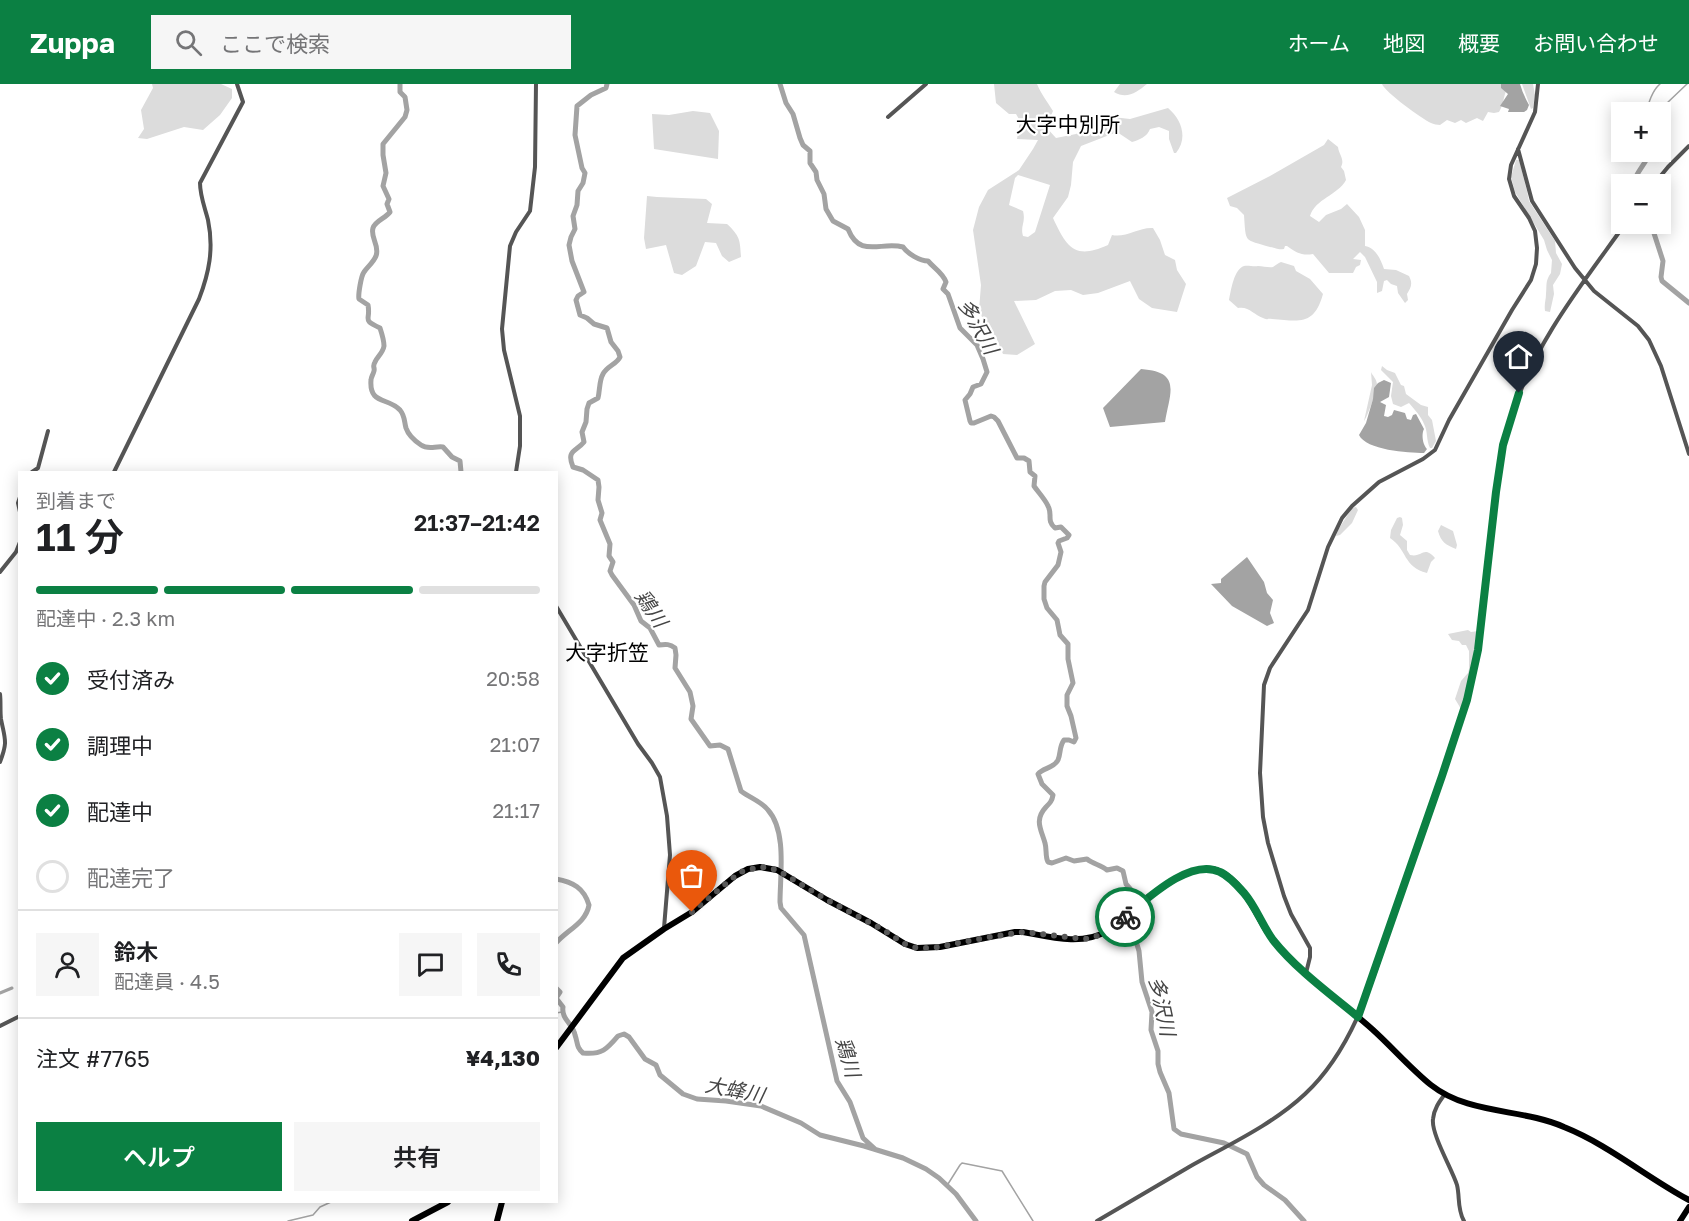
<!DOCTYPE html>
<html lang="ja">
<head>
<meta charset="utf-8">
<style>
  body { margin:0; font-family:"Golos Text","Noto Sans JP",sans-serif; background:#f6f6f6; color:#202124; height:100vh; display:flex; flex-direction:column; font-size:22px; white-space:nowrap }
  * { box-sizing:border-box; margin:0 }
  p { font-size:20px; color:#757577 }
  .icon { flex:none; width:33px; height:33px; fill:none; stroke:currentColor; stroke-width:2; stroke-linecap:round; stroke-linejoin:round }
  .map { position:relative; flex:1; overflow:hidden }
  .sheet { position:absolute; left:18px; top:387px; width:540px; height:732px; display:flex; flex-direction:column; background:#fff; border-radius:0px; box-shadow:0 3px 15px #0003 }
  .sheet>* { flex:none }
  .fabs { position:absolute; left:1611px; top:18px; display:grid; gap:12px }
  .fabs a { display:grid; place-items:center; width:60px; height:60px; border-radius:0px; background:#fff; box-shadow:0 3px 15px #0003; font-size:30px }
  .pin { position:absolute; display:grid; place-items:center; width:51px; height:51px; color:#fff; margin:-62px -26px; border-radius:50% 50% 50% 0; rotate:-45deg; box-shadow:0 0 6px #0007 }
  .pin .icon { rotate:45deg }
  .courier { position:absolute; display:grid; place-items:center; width:60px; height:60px; margin:-30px; border:4px solid #0b8043; border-radius:50%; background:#fff; color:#222; box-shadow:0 2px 8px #0007 }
  .summary em { font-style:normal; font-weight:600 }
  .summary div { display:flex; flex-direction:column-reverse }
  .summary { display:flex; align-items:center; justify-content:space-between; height:102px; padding:0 18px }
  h1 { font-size:39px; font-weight:600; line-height:45px }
  .bar { display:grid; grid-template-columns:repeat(4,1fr); gap:9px 6px; align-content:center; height:72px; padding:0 18px }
  .bar i { height:8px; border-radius:4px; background:#e0e0e0 }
  .bar .selected { background:#0b8043 }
  .bar p { grid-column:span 4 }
  .line { display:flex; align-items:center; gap:15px; padding:0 18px; border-top:2px solid #e0e0e0 }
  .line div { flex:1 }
  .round { display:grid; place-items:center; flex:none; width:63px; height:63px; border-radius:0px; background:#f6f6f6 }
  ol { padding:0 18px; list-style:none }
  li { display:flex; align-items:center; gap:18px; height:66px }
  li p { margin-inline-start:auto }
  li .icon { padding:6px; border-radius:50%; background:#0b8043; color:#fff; stroke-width:4 }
  li:last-child { color:#757577 }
  li i { width:33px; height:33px; border:3px solid #e0e0e0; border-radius:50% }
  .primary-button { display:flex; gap:12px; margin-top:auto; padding:12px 18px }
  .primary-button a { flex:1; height:69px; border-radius:0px; background:#0b8043; color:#fff; font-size:24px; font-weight:600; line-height:69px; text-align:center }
  .primary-button a+a { background:#f6f6f6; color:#202124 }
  header { display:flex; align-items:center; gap:36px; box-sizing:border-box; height:84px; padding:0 30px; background:#0b8043; color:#fff }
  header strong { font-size:28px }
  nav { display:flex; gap:33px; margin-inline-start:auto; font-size:21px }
  .search { width:420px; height:54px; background:#f6f6f6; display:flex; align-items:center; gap:15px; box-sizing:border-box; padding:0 21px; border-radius:0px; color:#757577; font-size:22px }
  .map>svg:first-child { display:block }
  .green { fill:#dcdcdc; fill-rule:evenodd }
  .water { fill:#a3a3a3 }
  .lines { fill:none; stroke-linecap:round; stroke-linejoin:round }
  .stream { stroke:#a3a3a3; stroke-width:1.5 }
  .canal { stroke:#a3a3a3; stroke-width:3 }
  .river { stroke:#a3a3a3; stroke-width:5 }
  .minor { stroke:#555; stroke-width:4 }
  .major { stroke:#000; stroke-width:6 }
  .done { stroke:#595959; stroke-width:6; stroke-dasharray:0 10.8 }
  .route { stroke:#0b8043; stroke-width:8 }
  .labels { text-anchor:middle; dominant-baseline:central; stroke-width:4.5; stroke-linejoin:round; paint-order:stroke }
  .water-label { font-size:20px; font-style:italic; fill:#444; stroke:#fff }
  .quarter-label { font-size:21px; fill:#000; stroke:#fff }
</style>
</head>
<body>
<header>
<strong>Zuppa</strong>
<div class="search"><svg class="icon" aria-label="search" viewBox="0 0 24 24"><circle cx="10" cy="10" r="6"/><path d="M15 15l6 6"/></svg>ここで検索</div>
<nav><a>ホーム</a><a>地図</a><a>概要</a><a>お問い合わせ</a></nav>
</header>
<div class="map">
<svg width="1689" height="1137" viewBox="0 0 1689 1137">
  <rect width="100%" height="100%" fill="#fff"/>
  <path class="green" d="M152 0H221L232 5V14L220 31 203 46 184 43 147 55 138 54 144 45 141 26 153 4Z
    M994 0H1037C1041 10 1047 17 1053 27L1046 43 1056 54 1076 50 1082 47 1089 39 1104 32 1130 35 1168 24C1182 36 1188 54 1176 69H1174L1169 55V47L1159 43 1150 45C1147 53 1139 56 1132 58L1117 48 1081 62 1073 78 1071 101 1068 113 1053 134C1067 164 1075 176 1108 161L1112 151C1126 154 1139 143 1153 144L1160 156 1165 171 1175 176 1177 186 1186 200 1177 228 1152 224 1139 215 1130 197 1098 209 1083 211 1071 206 1055 207 1036 216 1014 217 1035 260 1017 271 1003 270 996 253 985 240 979 226 981 201 973 146 979 123 988 106 1019 86 1033 65 1038 56 1017 55 1020 37 1016 30H1009L996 19ZM1018 91 1050 101 1035 148 1028 153 1023 152C1020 141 1026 139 1023 127L1009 121 1015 94Z
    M1120 0H1147C1137 8 1127 16 1114 8Z
    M1382 0H1505L1507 5C1503 13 1504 20 1499 28L1494 29 1488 28 1483 37 1477 34 1466 39 1461 36 1455 39 1447 36 1440 41C1438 41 1433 40 1431 39 1422 35 1385 8 1382 0Z
    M1522 0H1533L1535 11 1533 24 1531 25Z
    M693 27 710 29 719 47 718 75 654 65 652 30 669 31Z
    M1328 55 1338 63C1339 71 1345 75 1341 83L1344 87 1346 96C1338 111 1315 115 1310 132L1319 138 1326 131 1341 125 1347 120 1359 133 1365 146V162C1376 164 1381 176 1384 185L1396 186 1409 192C1413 200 1411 203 1407 210L1408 216 1405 219 1398 209 1397 202 1391 200 1387 196 1384 197 1382 207 1377 209V198L1365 173 1360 168 1353 175 1361 176 1360 181 1356 183 1353 189H1329L1313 170C1302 172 1297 169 1287 162H1285L1284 165C1277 166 1277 164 1270 163 1244 155 1246 160 1244 131L1237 124 1230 122 1227 114 1270 92 1324 61Z
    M1516 76H1519L1527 107 1529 117 1555 157 1556 169 1562 180 1560 190 1553 201 1554 210 1550 228 1545 227C1544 220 1546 216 1546 210 1547 201 1545 197 1551 189L1552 176 1547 166 1544 156 1515 108 1511 93Z
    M647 112 657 113 706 115 712 120 707 139 727 140C740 152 740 156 741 173L729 178 722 172 716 159 705 158 696 182 682 191 674 189 666 161 646 165 644 154Z
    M1281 178 1294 182 1296 187 1310 195 1323 210C1314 242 1300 237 1272 235 1264 234 1271 237 1263 234 1254 231 1249 222 1238 224L1229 216C1231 206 1234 185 1244 182 1248 181 1254 183 1258 182 1263 182 1269 184 1273 183 1276 181 1278 179 1281 178Z
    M1382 282 1387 286 1395 289 1401 301 1404 302 1406 310 1421 321 1428 323V331L1432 336 1436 357 1432 364H1430C1426 356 1428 347 1424 340 1421 332 1414 325 1409 319L1401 323 1393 320 1391 312 1393 298 1381 286Z
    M1371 288C1372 291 1377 295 1377 301 1377 306 1367 334 1364 337L1372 301Z
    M1356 423 1358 426 1352 439 1340 451 1336 452 1338 446 1352 424Z
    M1400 433 1402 434 1403 441 1400 451 1407 457V466L1410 471C1423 474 1423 461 1435 474L1431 478 1427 489C1403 483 1407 465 1390 454L1391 446 1397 434Z
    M1441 441 1453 447 1457 461 1456 465C1446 461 1441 458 1438 447Z
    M1468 546 1471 548 1478 547 1473 583 1465 615 1461 625 1455 615 1461 597 1468 589 1469 585V567L1466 561H1462L1459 557 1452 556 1448 550Z"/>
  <path class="water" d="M1501 0H1520C1522 7 1525 14 1529 21L1527 26 1524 28H1508L1509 25 1500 22 1508 10 1501 4Z
    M1141 285C1182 288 1170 308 1165 338L1110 343 1103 324Z
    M1384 296 1391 299 1389 313 1380 318 1386 321 1384 332 1388 333 1392 331 1394 326 1405 329 1407 335 1411 336 1413 331 1416 330 1424 345C1421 351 1423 361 1427 365L1424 369C1408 369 1366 366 1359 351L1366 339 1373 315 1374 304 1378 299Z
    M1247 473 1264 498 1267 509 1273 516 1270 529 1274 539 1267 542 1232 522 1211 500 1221 499V495Z"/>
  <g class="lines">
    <path class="stream" d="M1648 28C1647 20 1653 6 1660 0
      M1660 34 1666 20 1687 0
      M556 929 562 928
      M939 1094 948 1100 960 1081 962 1079 1002 1087 1033 1137
      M288 1137 313 1131 320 1123 331 1118"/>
    <path class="canal" d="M0 909 12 904"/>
    <path class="river" d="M400 0V8L405 13 407 26 405 33 383 60V71L386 89 383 102 389 115 387 120 390 128C386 134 375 137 373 144 370 154 380 161 376 172 373 179 368 182 364 188 361 192 358 211 359 215L368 221C371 237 361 235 380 244 382 250 384 257 384 262 383 269 377 273 375 278 372 283 375 283 374 287 373 291 371 293 371 296 369 321 388 313 400 326 405 332 404 337 406 344 408 350 415 357 421 361 428 366 435 362 443 363L452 373 460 377 461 388
      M607 0 606 4 591 11 577 22 575 51 582 84 585 89 583 99 578 107 577 121 573 132 575 145 571 153 569 161 572 177 584 208 578 212 576 216 580 231 587 234 594 240 607 244 611 258 618 267 620 273C617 280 607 282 603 290 599 297 600 306 598 314L589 319 587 325 586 338 582 348 584 358C576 368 566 366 573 383L583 386 598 396 599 403 598 416 602 429 600 436 610 460 609 472 613 478 610 487 612 491 634 521 641 537 650 544 659 561C666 560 670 560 675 564L676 571 675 584 690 608 693 622 691 635 710 662 720 661 728 665 741 707C750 714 761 717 768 726 787 747 780 792 780 818L781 824 804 851 837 997 850 1018 863 1054 875 1065
      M780 0 786 19 793 30 800 54 803 61 810 67V79L816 88 817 96 824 110 826 125 833 137 848 145C860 175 881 157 903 163 908 170 920 177 928 177 934 184 943 189 946 198L943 205 948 210 960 244 977 261 983 275 987 288 981 300 973 303 970 310 965 316 970 337 971 339H974L991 332 994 333 998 337 1017 374H1024L1029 377 1030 388 1035 392 1034 402C1038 408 1045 415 1048 422 1053 431 1046 436 1055 444L1061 443 1069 451 1067 454 1059 457 1058 459 1061 468 1058 481 1045 498 1044 502V515L1047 524 1057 536 1060 551 1068 560V575L1073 599 1067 611V622L1071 632 1076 654 1074 658 1069 656H1064C1059 663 1061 669 1058 676 1054 684 1043 684 1038 690L1042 700 1053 711C1052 717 1050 719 1046 723 1034 736 1041 745 1045 759 1047 766 1045 772 1048 778L1052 779 1066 774 1074 777 1087 775C1093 780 1101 781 1107 786L1117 784 1123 787 1126 800 1132 807 1130 822 1135 844V854L1139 867 1142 898 1152 928 1151 946 1158 967V980L1160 988 1169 1009 1174 1045 1181 1050 1224 1059 1247 1070 1257 1093 1264 1101 1285 1116 1304 1137
      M1633 100C1636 88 1646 80 1650 68
      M1651 140 1663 177 1661 193 1662 197 1689 219
      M556 795C573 798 584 804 589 821 586 839 567 846 556 859
      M556 904 560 908 556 914
      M556 914 563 923C561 935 573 940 575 951 578 959 576 963 583 969 602 971 607 965 618 952L624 950 629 953 645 975 656 981 660 991 683 1010 697 1015 726 1017 761 1022 801 1039 820 1051 864 1062 903 1074 926 1085 939 1094 956 1110 976 1137"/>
    <path class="minor" d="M888 33 926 0
      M1518 65 1532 117 1575 184 1594 207 1638 242 1649 256 1661 282 1689 370
      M1654 100 1668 83 1689 62
      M32 388 38 384 48 347
      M114 388 199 215C209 189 214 165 208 136 205 124 200 112 200 99L243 18 237 0
      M516 388 520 362V332L504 266 502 245 510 162 516 148 530 127 535 83 536 0
      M20 413 18 419 20 428
      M0 488 16 468 20 458
      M556 522 638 660 652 679 660 693 667 732 670 771 664 844
      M0 610C1 618 0 627 1 635 5 656 8 657 0 678
      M1306 889 1310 873V864L1291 830 1284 812 1268 759 1263 733 1260 689 1264 601 1270 584 1308 526 1328 463 1342 434 1352 422 1379 398 1423 375 1435 366 1449 336 1512 226 1531 196 1536 180 1537 164 1535 147 1529 134 1514 112 1509 95 1511 81 1535 28 1538 0
      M0 942 20 932
      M1445 1010C1439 1018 1434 1025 1433 1035 1431 1050 1452 1085 1457 1101 1460 1113 1457 1125 1464 1137
      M1097 1137C1128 1119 1158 1101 1189 1083 1228 1061 1272 1041 1305 1010 1361 958 1379 872 1404 802 1418 763 1432 724 1445 684 1459 645 1472 605 1478 564 1484 526 1488 489 1492 451 1496 410 1500 368 1513 328 1535 258 1583 199 1625 140"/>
    <path class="major" d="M556 964 623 874 664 845 692 828 735 792 748 785 760 783 777 786 827 816 871 839 905 860 917 864 940 863 1015 848H1023C1050 853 1082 862 1107 847 1131 828 1187 773 1219 787 1242 797 1254 826 1266 846 1272 855 1279 863 1286 871 1312 898 1344 920 1372 945 1392 963 1410 984 1431 1001 1469 1031 1521 1024 1564 1043 1609 1061 1646 1093 1689 1116
      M412 1137 448 1118
      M497 1137 502 1118
      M1680 1137 1689 1123"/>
  </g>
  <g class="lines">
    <path class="done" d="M692 828 740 788 760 783 771 784 784 790 827 816 882 845 905 860 917 864H933L984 854 1023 848 1085 855 1100 851 1125 833"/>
    <path class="route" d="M1125 833C1146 816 1190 773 1220 788 1229 792 1237 801 1244 809 1256 823 1262 841 1273 856 1296 885 1329 909 1358 933L1442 692 1467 616 1478 566 1496 408 1503 361 1519 309"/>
  </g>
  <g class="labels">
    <g class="water-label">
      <text transform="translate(979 242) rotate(61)">多沢川</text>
      <text transform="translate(652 524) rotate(56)">鶏川</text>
      <text transform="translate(1163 922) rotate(78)">多沢川</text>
      <text transform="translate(849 973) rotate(74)">鶏川</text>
      <text transform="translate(735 1005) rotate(11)">大蜂川</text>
    </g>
    <g class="quarter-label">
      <text x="1068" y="40">大字中別所</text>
      <text x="607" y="568">大字折笠</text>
    </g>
  </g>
</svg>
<div class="fabs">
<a>+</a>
<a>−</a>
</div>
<div class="pin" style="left:692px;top:828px;background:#ea580c"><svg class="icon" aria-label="bag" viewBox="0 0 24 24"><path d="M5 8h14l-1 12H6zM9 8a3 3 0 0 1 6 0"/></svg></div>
<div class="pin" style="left:1519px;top:309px;background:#1f2937"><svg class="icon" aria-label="home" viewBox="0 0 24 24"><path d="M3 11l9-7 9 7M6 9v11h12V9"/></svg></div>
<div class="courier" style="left:1125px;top:833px"><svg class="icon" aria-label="bike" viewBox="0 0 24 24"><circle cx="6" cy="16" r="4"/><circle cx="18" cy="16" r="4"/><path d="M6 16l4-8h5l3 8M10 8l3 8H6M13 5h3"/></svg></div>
<section class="sheet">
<div class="summary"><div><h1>11 分</h1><p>到着まで</p></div><em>21:37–21:42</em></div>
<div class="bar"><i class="selected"></i><i class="selected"></i><i class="selected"></i><i></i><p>配達中 · 2.3 km</p></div>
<ol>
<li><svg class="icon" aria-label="check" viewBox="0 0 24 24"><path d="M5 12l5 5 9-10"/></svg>受付済み<p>20:58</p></li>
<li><svg class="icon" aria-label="check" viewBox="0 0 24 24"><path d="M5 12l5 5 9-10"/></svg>調理中<p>21:07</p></li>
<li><svg class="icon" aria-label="check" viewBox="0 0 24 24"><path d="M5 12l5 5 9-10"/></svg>配達中<p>21:17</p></li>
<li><i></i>配達完了</li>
</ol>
<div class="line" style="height:108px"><a class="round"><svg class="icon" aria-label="person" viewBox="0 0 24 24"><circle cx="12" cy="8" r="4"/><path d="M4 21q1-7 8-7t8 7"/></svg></a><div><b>鈴木</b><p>配達員 · 4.5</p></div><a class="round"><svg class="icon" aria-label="chat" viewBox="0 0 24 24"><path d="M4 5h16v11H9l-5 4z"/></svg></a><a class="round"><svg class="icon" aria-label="phone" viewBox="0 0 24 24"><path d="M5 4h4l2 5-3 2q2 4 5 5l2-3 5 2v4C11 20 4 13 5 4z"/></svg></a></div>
<div class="line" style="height:78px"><div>注文 #7765</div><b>¥4,130</b></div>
<div class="primary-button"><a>ヘルプ</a><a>共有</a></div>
</section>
</div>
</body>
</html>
